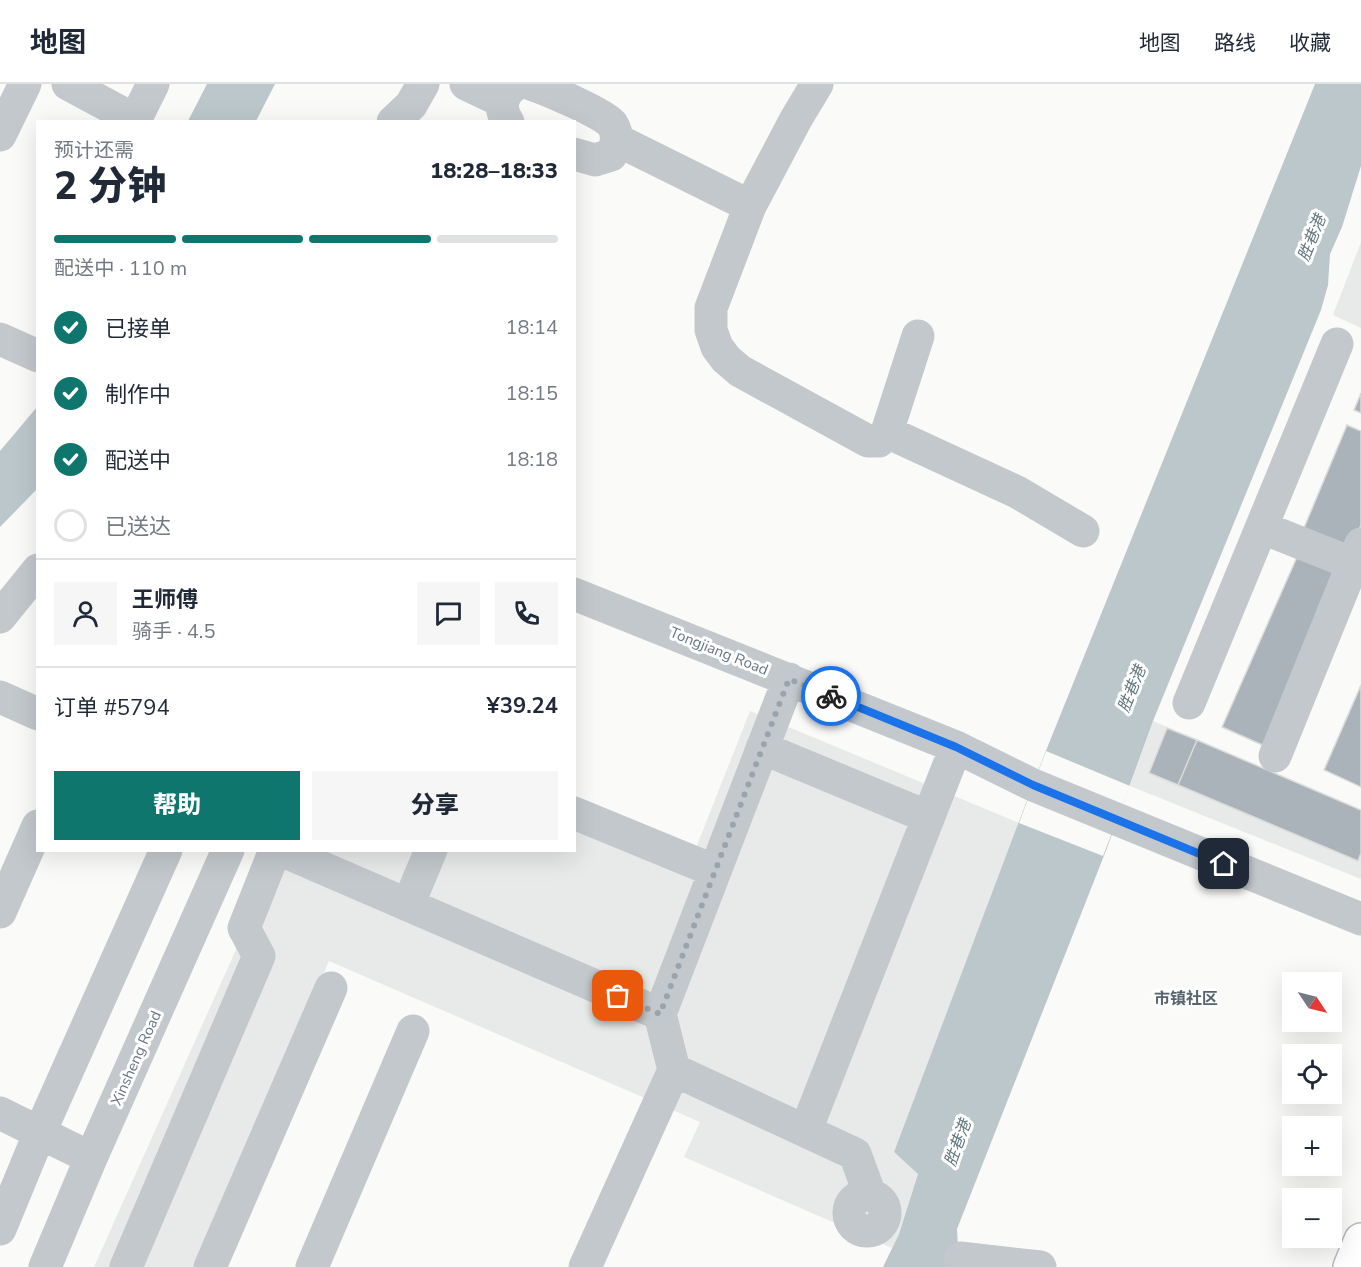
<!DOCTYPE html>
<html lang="zh">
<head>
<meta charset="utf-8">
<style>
  body { margin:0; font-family:"Nunito Sans","Noto Sans SC",sans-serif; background:#f6f6f7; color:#1f2937; height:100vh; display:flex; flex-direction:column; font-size:22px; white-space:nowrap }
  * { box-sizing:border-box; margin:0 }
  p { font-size:20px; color:#747a83 }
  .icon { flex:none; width:33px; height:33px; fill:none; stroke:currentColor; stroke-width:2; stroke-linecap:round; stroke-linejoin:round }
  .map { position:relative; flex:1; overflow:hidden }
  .sheet { position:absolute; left:36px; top:36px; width:540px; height:732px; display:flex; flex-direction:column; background:#fff; border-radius:0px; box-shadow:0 6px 24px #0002 }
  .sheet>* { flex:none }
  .needle { width:39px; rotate:125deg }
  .controls { position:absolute; left:1282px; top:888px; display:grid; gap:12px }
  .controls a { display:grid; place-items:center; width:60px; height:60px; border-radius:0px; background:#fff; box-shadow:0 6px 24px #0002; font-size:30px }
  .pin { position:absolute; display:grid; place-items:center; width:51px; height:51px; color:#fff; margin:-26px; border-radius:12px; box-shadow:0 3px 9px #0006 }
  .courier { position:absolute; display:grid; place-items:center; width:60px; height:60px; margin:-30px; border:4px solid #1a73e8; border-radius:50%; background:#fff; color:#222; box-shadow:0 2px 8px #0007 }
  .summary em { font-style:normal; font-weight:800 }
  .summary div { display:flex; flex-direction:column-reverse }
  .summary { display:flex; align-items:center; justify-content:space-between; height:102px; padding:0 18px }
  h1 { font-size:39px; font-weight:800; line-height:45px }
  .bar { display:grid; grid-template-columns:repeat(4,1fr); gap:9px 6px; align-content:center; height:72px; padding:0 18px }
  .bar i { height:8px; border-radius:4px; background:#e0e1e3 }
  .bar .selected { background:#0f766e }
  .bar p { grid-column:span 4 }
  .line { display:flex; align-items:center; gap:15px; padding:0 18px; border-top:2px solid #e0e1e3 }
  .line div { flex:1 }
  .round { display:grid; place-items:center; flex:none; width:63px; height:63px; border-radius:0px; background:#f6f6f7 }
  ol { padding:0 18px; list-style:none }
  li { display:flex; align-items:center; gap:18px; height:66px }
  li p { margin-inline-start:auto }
  li .icon { padding:6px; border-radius:50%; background:#0f766e; color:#fff; stroke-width:4 }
  li:last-child { color:#747a83 }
  li i { width:33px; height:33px; border:3px solid #e0e1e3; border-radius:50% }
  .primary-button { display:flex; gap:12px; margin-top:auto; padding:12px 18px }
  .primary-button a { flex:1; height:69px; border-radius:0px; background:#0f766e; color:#fff; font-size:24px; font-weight:800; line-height:69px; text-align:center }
  .primary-button a+a { background:#f6f6f7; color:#1f2937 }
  header { display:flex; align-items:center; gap:36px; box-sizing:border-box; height:84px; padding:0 30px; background:#fff; border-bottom:2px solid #e0e1e3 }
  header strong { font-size:28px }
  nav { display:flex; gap:33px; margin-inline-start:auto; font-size:21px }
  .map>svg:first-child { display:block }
  .built { fill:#e8e9e9 }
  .water { fill:#bbc7cb }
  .pier { fill:#fafaf8 }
  .building { fill:#aab3b9; stroke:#dcdcda; stroke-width:1.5 }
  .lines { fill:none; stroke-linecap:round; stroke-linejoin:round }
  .major-casing { stroke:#b5babe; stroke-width:36 }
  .minor { stroke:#c3c8cc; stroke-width:33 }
  .major { stroke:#fff; stroke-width:33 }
  .done { stroke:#99a4ac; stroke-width:6; stroke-dasharray:0 10.8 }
  .route { stroke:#1a73e8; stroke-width:8 }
  .labels { text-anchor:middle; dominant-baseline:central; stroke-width:6; stroke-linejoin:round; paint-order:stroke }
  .street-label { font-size:15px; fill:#657683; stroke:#fff }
  .water-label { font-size:16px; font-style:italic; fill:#60757c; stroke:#fff }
  .neighbourhood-label { font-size:16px; font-weight:bold; fill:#57646e; stroke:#fff }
</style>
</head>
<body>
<header>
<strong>地图</strong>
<nav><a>地图</a><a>路线</a><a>收藏</a></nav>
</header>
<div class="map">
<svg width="1361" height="1183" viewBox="0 0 1361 1183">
  <rect width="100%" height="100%" fill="#fafaf8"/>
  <path class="built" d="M1361 158V244L1333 231Z
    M750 627 1019 739 894 1068 918 1090 899 1150 892 1164 684 1073 700 1038 329 877 202 1183H94L280 767 574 766 575 718 694 769Z
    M1153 637 1361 726V795L1130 702Z"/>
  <path class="water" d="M207 0H275L256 37H188Z
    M1315 0H1361V82L1342 143 1330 170 1328 201 1321 226 1153 637 1107 764 957 1145 959 1183H883L899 1150 918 1090 894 1068 1043 674Z
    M37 323V405L0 443V367Z"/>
  <path class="pier" d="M1046 667 1130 702 1103 772 1019 739Z"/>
  <path class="building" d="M1361 309V329L1354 326Z
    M1347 341 1361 347V441L1348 471 1301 451Z
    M1301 464 1348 484 1269 664 1222 643Z
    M1361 601V703L1324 686Z
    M1167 644 1197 656 1178 701 1149 689Z
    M1197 656 1361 726V769L1358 777 1178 701Z"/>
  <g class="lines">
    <defs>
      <path id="major" d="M1350 1183 1361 1156"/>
    </defs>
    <use href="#major" class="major-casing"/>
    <path class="minor" d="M68 0 135 36
      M466 0 502 17
      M531 0C546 5 605 30 612 40 619 51 617 62 611 71L595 76 574 70
      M817 0 796 35 750 122 711 224V246L717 263 726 275 740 287 868 357H879L887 348 918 252
      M134 38 153 0
      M393 38 411 21 423 0
      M508 38C498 24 502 9 516 0
      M0 51 25 0
      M617 56 750 122
      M0 255 38 272
      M887 348 1017 408 1083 447
      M1263 444 1361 483
      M574 510 956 663 1033 701 1361 835
      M0 533 38 486
      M789 595 660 930 674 986 855 1070 870 1111
      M0 613 38 630
      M1189 619 1337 260
      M762 664 928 733
      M1275 672 1361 460
      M574 729 715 787
      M281 766 660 930
      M408 821 431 766
      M0 828 38 742
      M0 1029 91 1074
      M806 1046 956 663
      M849 1129a18 18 0 1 1 36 0a18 18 0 1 1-36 0Z
      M0 1145 40 1048 166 766
      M960 1174 1040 1183
      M45 1183 91 1074 228 766
      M126 1183 259 872 244 844 275 766
      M210 1183 331 904
      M312 1183 413 947
      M585 1183 674 986"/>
    <use href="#major" class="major"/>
  </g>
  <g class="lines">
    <path class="done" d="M618 912 660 930 789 595 831 612"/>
    <path class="route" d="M831 612 956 663 1033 701 1224 780"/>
  </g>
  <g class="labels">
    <g class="street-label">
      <text transform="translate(719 567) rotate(22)">Tongjiang Road</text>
      <text transform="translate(136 974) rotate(-66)">Xinsheng Road</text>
    </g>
    <g class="water-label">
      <text transform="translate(1312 154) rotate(-68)">胜巷港</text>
      <text transform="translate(1132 605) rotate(-68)">胜巷港</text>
      <text transform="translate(958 1059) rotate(-70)">胜巷港</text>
    </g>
    <g class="neighbourhood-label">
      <text x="1186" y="915">市镇社区</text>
    </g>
  </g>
</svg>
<div class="controls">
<a><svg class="needle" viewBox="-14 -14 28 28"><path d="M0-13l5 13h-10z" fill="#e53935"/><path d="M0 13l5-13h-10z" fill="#747a83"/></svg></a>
<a><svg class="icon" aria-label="locate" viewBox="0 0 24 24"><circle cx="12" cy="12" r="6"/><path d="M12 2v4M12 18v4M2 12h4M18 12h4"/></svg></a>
<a>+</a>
<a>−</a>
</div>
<div class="pin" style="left:618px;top:912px;background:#ea580c"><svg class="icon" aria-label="bag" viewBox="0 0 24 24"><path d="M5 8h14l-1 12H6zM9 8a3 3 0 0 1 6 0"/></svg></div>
<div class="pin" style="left:1224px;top:780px;background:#1f2937"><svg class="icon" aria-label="home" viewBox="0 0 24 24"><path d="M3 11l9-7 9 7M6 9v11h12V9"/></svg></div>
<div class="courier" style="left:831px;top:612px"><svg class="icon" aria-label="bike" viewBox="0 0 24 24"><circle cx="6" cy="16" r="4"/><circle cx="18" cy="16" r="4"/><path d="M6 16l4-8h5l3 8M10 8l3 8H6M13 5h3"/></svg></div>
<section class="sheet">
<div class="summary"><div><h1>2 分钟</h1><p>预计还需</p></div><em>18:28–18:33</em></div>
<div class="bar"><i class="selected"></i><i class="selected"></i><i class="selected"></i><i></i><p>配送中 · 110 m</p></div>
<ol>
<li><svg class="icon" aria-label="check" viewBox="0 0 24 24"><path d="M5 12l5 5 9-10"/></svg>已接单<p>18:14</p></li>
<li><svg class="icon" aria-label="check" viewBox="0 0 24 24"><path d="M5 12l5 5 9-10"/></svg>制作中<p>18:15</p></li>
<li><svg class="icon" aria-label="check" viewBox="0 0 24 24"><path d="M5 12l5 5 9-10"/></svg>配送中<p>18:18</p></li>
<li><i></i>已送达</li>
</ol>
<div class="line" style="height:108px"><a class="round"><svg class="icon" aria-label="person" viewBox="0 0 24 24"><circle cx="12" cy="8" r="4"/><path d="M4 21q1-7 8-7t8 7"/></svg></a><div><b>王师傅</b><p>骑手 · 4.5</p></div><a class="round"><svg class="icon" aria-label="chat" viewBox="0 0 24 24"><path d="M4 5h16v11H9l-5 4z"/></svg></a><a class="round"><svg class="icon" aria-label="phone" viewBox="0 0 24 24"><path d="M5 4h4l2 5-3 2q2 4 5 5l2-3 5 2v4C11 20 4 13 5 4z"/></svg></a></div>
<div class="line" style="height:78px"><div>订单 #5794</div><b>¥39.24</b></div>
<div class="primary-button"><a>帮助</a><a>分享</a></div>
</section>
</div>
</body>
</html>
